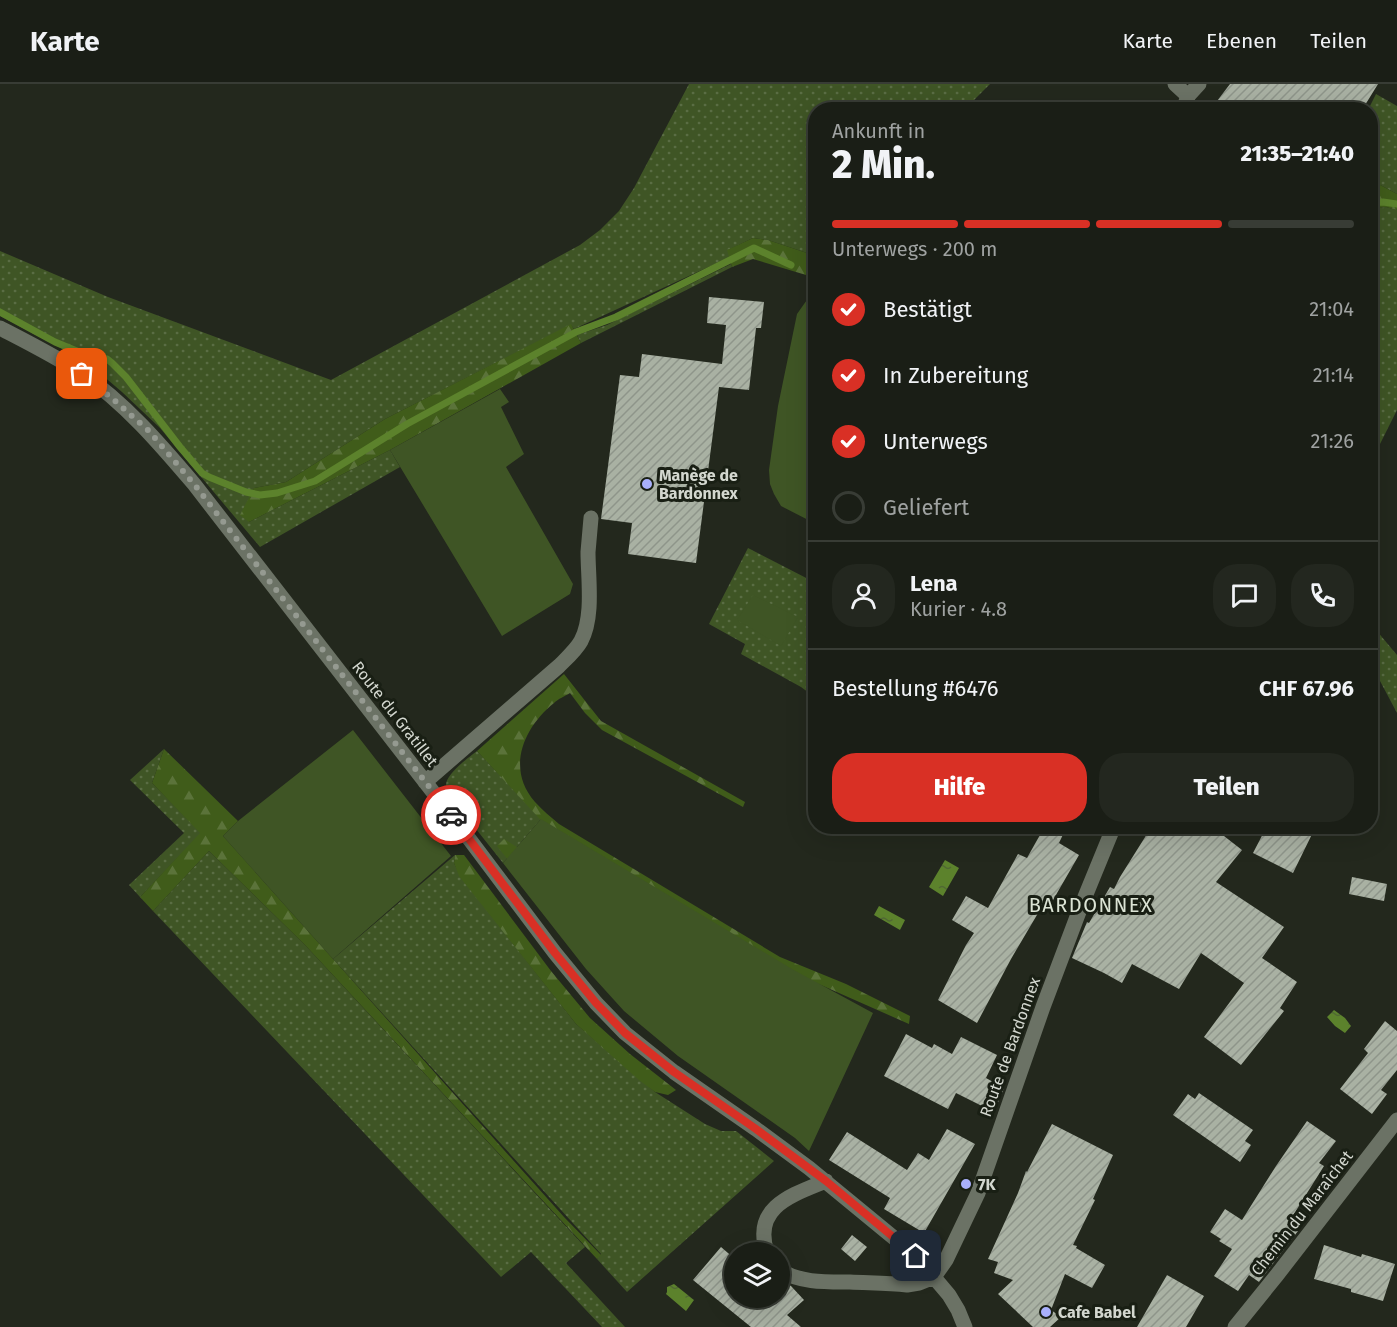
<!DOCTYPE html>
<html lang="de">
<head>
<meta charset="utf-8">
<style>
  body { margin:0; font-family:"Fira Sans",sans-serif; background:#23271f; color:#f1f3f6; height:100vh; display:flex; flex-direction:column; font-size:22px; white-space:nowrap }
  * { box-sizing:border-box; margin:0 }
  p { font-size:20px; color:#9fa2a1 }
  .icon { flex:none; width:33px; height:33px; fill:none; stroke:currentColor; stroke-width:2; stroke-linecap:round; stroke-linejoin:round }
  .map { position:relative; flex:1; overflow:hidden }
  .details { position:absolute; left:808px; top:18px; width:570px; height:732px; display:flex; flex-direction:column; background:#1a1e16; border-radius:24px; box-shadow:0 6px 24px #0002,0 0 0 2px #383c35 }
  .details>* { flex:none }
  .controls { position:absolute; left:724px; top:1158px; display:grid; gap:12px }
  .controls a { display:grid; place-items:center; width:66px; height:66px; border-radius:50%; background:#1a1e16; box-shadow:0 6px 24px #0002,0 0 0 2px #383c35; font-size:30px }
  .pin { position:absolute; display:grid; place-items:center; width:51px; height:51px; color:#fff; margin:-26px; border-radius:12px; box-shadow:0 3px 9px #0006 }
  .courier { position:absolute; display:grid; place-items:center; width:60px; height:60px; margin:-30px; border:4px solid #d93025; border-radius:50%; background:#fff; color:#222; box-shadow:0 2px 8px #0007 }
  .headline em { font-style:normal; font-weight:800 }
  .headline div { display:flex; flex-direction:column-reverse }
  .headline { display:flex; align-items:center; justify-content:space-between; height:102px; padding:0 24px }
  h1 { font-size:39px; font-weight:800; line-height:45px }
  .bar { display:grid; grid-template-columns:repeat(4,1fr); gap:9px 6px; align-content:center; height:72px; padding:0 24px }
  .bar i { height:8px; border-radius:4px; background:#383c35 }
  .bar .selected { background:#d93025 }
  .bar p { grid-column:span 4 }
  .line { display:flex; align-items:center; gap:15px; padding:0 24px; border-top:2px solid #383c35 }
  .line div { flex:1 }
  .round { display:grid; place-items:center; flex:none; width:63px; height:63px; border-radius:24px; background:#23271f }
  ol { padding:0 24px; list-style:none }
  li { display:flex; align-items:center; gap:18px; height:66px }
  li p { margin-inline-start:auto }
  li .icon { padding:6px; border-radius:50%; background:#d93025; color:#fff; stroke-width:4 }
  li:last-child { color:#9fa2a1 }
  li i { width:33px; height:33px; border:3px solid #383c35; border-radius:50% }
  .button { display:flex; gap:12px; margin-top:auto; padding:12px 24px }
  .button a { flex:1; height:69px; border-radius:24px; background:#d93025; color:#fff; font-size:24px; font-weight:800; line-height:69px; text-align:center }
  .button a+a { background:#23271f; color:#f1f3f6 }
  header { display:flex; align-items:center; gap:36px; box-sizing:border-box; height:84px; padding:0 30px; background:#1a1e16; border-bottom:2px solid #383c35 }
  header strong { font-size:28px }
  nav { display:flex; gap:33px; margin-inline-start:auto; font-size:21px }
  .map>svg:first-child { display:block }
  .grass { fill:url(#grass-dots) }
  .forest { fill:url(#forest-firs) }
  .garden { fill:#3f5525 }
  .water { fill:url(#water-ripples) }
  .lines { fill:none; stroke-linecap:round; stroke-linejoin:round }
  .stream { stroke:#5c822c; stroke-width:7 }
  .building { fill:url(#building-hatch) }
  .minor { stroke:#6b7265; stroke-width:15 }
  .tertiary { stroke:#6b7265; stroke-width:15 }
  .done { stroke:#959a91; stroke-width:6; stroke-dasharray:0 10.8 }
  .route { stroke:#d93025; stroke-width:8 }
  .poi-dot { fill:#a9b0fc; stroke:#191f14; stroke-width:2 }
  .labels { text-anchor:middle; dominant-baseline:central; stroke-width:6; stroke-linejoin:round; paint-order:stroke }
  .poi-label { font-size:16px; font-weight:bold; fill:#d3d7cf; stroke:#191f14; text-anchor:start }
  .street-label { font-size:16px; fill:#d3d7cf; stroke:#191f14 }
  .quarter-label { font-size:20px; letter-spacing:1.5px; fill:#dbe3d4; stroke:#191f14 }
</style>
</head>
<body>
<header>
<strong>Karte</strong>
<nav><a>Karte</a><a>Ebenen</a><a>Teilen</a></nav>
</header>
<div class="map">
<svg width="1397" height="1243" viewBox="0 0 1397 1243">
  <defs>
    <pattern id="grass-dots" width="8" height="8" patternUnits="userSpaceOnUse" patternTransform="scale(1.5)"><rect width="8" height="8" fill="#3f5525"/><path d="M2 2h.1M6 6h.1" fill="none" stroke="#5a6d44" stroke-width="1.8" stroke-linecap="round"/></pattern>
    <pattern id="forest-firs" width="22" height="20" patternUnits="userSpaceOnUse" patternTransform="scale(1.5)"><rect width="22" height="20" fill="#405c1a"/><path d="M5 1l3.5 6h-7zM16 11l3.5 6h-7z" fill="#5b733a"/></pattern>
    <pattern id="water-ripples" width="26" height="14" patternUnits="userSpaceOnUse" patternTransform="scale(1.5)"><rect width="26" height="14" fill="#5c822c"/><path d="M2 4q2-2 4 0t4 0M15 11q2-2 4 0t4 0" fill="none" stroke="#506833"/></pattern>
    <pattern id="building-hatch" width="6" height="6" patternUnits="userSpaceOnUse" patternTransform="scale(1.5)"><rect width="6" height="6" fill="#a9b1a3"/><path d="M-1 1l2-2M0 6l6-6M5 7l2-2" fill="none" stroke="#8e958a"/></pattern>
  </defs>
  <rect width="100%" height="100%" fill="#23281d"/>
  <path class="grass" d="M689 0H990L965 25 816 26V172L768 156 753 154 728 166 730 173 574 245 571 241 385 335 286 398 254 404 249 438 390 366 400 383 260 463 160 344 122 308 102 291 66 267 0 232V167L108 213 331 296 580 161 600 146 619 127 634 104Z
    M1376 10 1397 22V110L1371 96V26H1368Z
    M1386 123 1397 126V326L1371 378V125Z
    M731 180 732 183 581 259 577 251 607 241Z
    M748 464 816 499V614L801 603 741 570 745 560 709 540Z
    M1371 540 1397 571V629L1371 580Z
    M164 665 152 699 201 749 140 813 129 801 184 749 130 696Z
    M477 667 541 735 503 779 449 711C448 709 446 704 446 701 446 690 468 674 477 667Z
    M209 767 305 861 585 1163 566 1179 625 1243H602L531 1168 501 1193 153 827Z
    M455 771 454 779 460 792 576 940 655 1008 705 1040 721 1047H736L774 1077 627 1208 597 1175 601 1170 333 875Z"/>
  <path class="forest" d="M1371 96 1397 110V126L1386 123 1371 125Z
    M753 154 768 156 816 172V194L753 175 732 183 727 166Z
    M571 240 581 259 390 366 249 438 240 431 254 404 286 398 385 335Z
    M564 590 601 637 745 718 743 723 602 646 585 629 570 609C565 612 558 615 554 619 523 644 506 685 535 718 542 726 551 733 559 740L780 873 846 900 910 932 909 940 787 886 521 792 497 762 504 755 520 765 548 744 477 667Z
    M164 665 238 737 223 752 564 1133 601 1171 597 1175 305 861 209 767 153 827 140 813 200 749 152 699Z
    M455 771H464L551 887 590 934 630 970 676 1006 668 1011 655 1008 639 996 576 940 459 792 454 779Z"/>
  <path class="garden" d="M816 209V440L781 422 774 410 770 400 769 386 778 322 797 230 809 213Z
    M500 305 509 318 501 323 524 370 506 383 573 500 570 510 502 552 390 366Z
    M753 511 798 533 781 562 737 536Z
    M353 646 451 772 333 875 223 752 238 737Z
    M541 735 792 885 873 929 809 1067 795 1054 678 972 624 927 586 885 503 779Z"/>
  <path class="water" d="M945 776 959 784 943 812 929 803Z
    M879 822 905 836 900 846 874 831Z
    M1334 926 1345 934 1351 942 1345 949 1335 942 1327 933Z
    M674 1200 694 1216 686 1227 666 1210 667 1208V1203Z"/>
  <g class="lines">
    <path class="stream" d="M1371 119 1383 118 1397 120
      M0 228 55 258 89 272 107 275 112 279 126 293 180 363 202 389 209 393 246 408 260 411 277 409 315 397 407 340 576 248 616 233 754 164 791 181"/>
  </g>
  <path class="building" d="M1230 0H1378L1362 26H1258L1214 21Z
    M709 213 764 218 761 244H756L749 306 719 303 696 479 628 470 632 439 601 435 620 291 639 293 642 270 722 280 726 241 707 239Z
    M1045 742H1067L1059 759 1079 771 1049 823 1044 819 1011 875 977 939 938 916 966 861 974 849 952 836 966 812 988 824 1018 770 1027 774Z
    M1152 742H1229L1224 752 1242 766 1216 798 1284 843 1262 874 1297 898 1280 924 1284 927 1241 981 1204 953 1244 899 1201 869 1179 905 1132 880 1122 899 1104 889 1072 874 1087 838 1089 839 1110 803 1114 805 1120 793Z
    M1267 742H1316L1293 789 1253 769Z
    M1352 793 1387 800 1384 817 1349 810Z
    M1385 937 1397 947V986L1381 1006 1387 1010 1372 1030 1340 1005 1368 969 1364 965Z
    M906 950 932 964 934 960 952 970 961 953 997 971 986 994 1004 1004 994 1028 956 1009 948 1025 884 992Z
    M1199 1009 1253 1046 1245 1057 1251 1061 1240 1078 1173 1031 1188 1010 1195 1015Z
    M1307 1037 1336 1057 1319 1079 1324 1082 1287 1141 1298 1147 1259 1198 1249 1191 1238 1207 1214 1192 1232 1165 1219 1157 1221 1155 1210 1148 1225 1125 1242 1136 1276 1082Z
    M1052 1040 1113 1071 1093 1115 1095 1116 1073 1161 1077 1162 1076 1164 1105 1181 1092 1204 1065 1190 1051 1226 1061 1233 1050 1243H1033L998 1210 1013 1196 994 1189 998 1178 988 1175 1018 1109 1026 1087 1027 1088Z
    M947 1045 975 1060 924 1149 884 1125 890 1114 829 1076 847 1048 907 1086 918 1069 929 1076Z
    M852 1151 867 1163 855 1177 841 1165Z
    M1324 1161 1361 1173 1362 1170 1395 1180 1383 1217 1351 1208V1205L1314 1195Z
    M721 1163 735 1175V1214H780V1210L789 1201 791 1202 804 1216 787 1231 801 1243H751L693 1196Z
    M1167 1191 1204 1212 1186 1243H1137Z"/>
  <g class="lines">
    <path class="minor" d="M1183 26 1188 12
      M0 244C27 258 55 272 81 289 125 319 160 360 194 400L464 748 555 869 596 919 625 949 674 988 756 1045 809 1084 916 1172 949 1211 958 1226 965 1243
      M425 698 559 582C567 574 576 566 581 557 594 533 588 494 588 468 589 457 590 445 591 434
      M767 1168C752 1123 792 1111 826 1097
      M780 1186C800 1199 826 1198 850 1198 869 1199 888 1199 907 1201L919 1199 934 1193
      M934 1193 946 1176 978 1109 1043 923 1080 825 1114 742
      M1235 1243 1277 1191 1397 1036"/>
    <path class="tertiary" d="M1175 0 1188 12 1199 0"/>
  </g>
  <g class="lines">
    <path class="done" d="M82 290 114 316 149 347 194 400 451 731"/>
    <path class="route" d="M451 731 555 869 596 919 625 949 674 988 756 1045 826 1097 916 1172"/>
  </g>
  <g class="poi-dot">
    <circle cx="647" cy="400" r="6"/>
    <circle cx="966" cy="1100" r="6"/>
    <circle cx="1046" cy="1228" r="6"/>
  </g>
  <g class="labels">
    <g class="poi-label">
      <text x="659" y="391">Manège de<tspan x="659" dy="18">Bardonnex</tspan></text>
      <text x="978" y="1100">7K</text>
      <text x="1058" y="1228">Cafe Babel</text>
    </g>
    <g class="street-label">
      <text transform="translate(395 630) rotate(52)">Route du Gratillet</text>
      <text transform="translate(1010 963) rotate(-70)">Route de Bardonnex</text>
      <text transform="translate(1302 1129) rotate(-52)">Chemin du Maraîchet</text>
    </g>
    <g class="quarter-label">
      <text x="1091" y="821">BARDONNEX</text>
    </g>
  </g>
</svg>
<div class="controls">
<a><svg class="icon" aria-label="layers" viewBox="0 0 24 24"><path d="M12 4l9 5-9 5-9-5zM3 14l9 5 9-5"/></svg></a>
</div>
<div class="pin" style="left:82px;top:290px;background:#ea580c"><svg class="icon" aria-label="bag" viewBox="0 0 24 24"><path d="M5 8h14l-1 12H6zM9 8a3 3 0 0 1 6 0"/></svg></div>
<div class="pin" style="left:916px;top:1172px;background:#1f2937"><svg class="icon" aria-label="home" viewBox="0 0 24 24"><path d="M3 11l9-7 9 7M6 9v11h12V9"/></svg></div>
<div class="courier" style="left:451px;top:731px"><svg class="icon" aria-label="car" viewBox="0 0 24 24"><path d="M5 17H2v-5l4-1 3-4h7l3 4 3 1v5h-3M9 17h6M6 11h13"/><circle cx="7" cy="17" r="2"/><circle cx="17" cy="17" r="2"/></svg></div>
<section class="details">
<div class="headline"><div><h1>2 Min.</h1><p>Ankunft in</p></div><em>21:35–21:40</em></div>
<div class="bar"><i class="selected"></i><i class="selected"></i><i class="selected"></i><i></i><p>Unterwegs · 200 m</p></div>
<ol>
<li><svg class="icon" aria-label="check" viewBox="0 0 24 24"><path d="M5 12l5 5 9-10"/></svg>Bestätigt<p>21:04</p></li>
<li><svg class="icon" aria-label="check" viewBox="0 0 24 24"><path d="M5 12l5 5 9-10"/></svg>In Zubereitung<p>21:14</p></li>
<li><svg class="icon" aria-label="check" viewBox="0 0 24 24"><path d="M5 12l5 5 9-10"/></svg>Unterwegs<p>21:26</p></li>
<li><i></i>Geliefert</li>
</ol>
<div class="line" style="height:108px"><a class="round"><svg class="icon" aria-label="person" viewBox="0 0 24 24"><circle cx="12" cy="8" r="4"/><path d="M4 21q1-7 8-7t8 7"/></svg></a><div><b>Lena</b><p>Kurier · 4.8</p></div><a class="round"><svg class="icon" aria-label="chat" viewBox="0 0 24 24"><path d="M4 5h16v11H9l-5 4z"/></svg></a><a class="round"><svg class="icon" aria-label="phone" viewBox="0 0 24 24"><path d="M5 4h4l2 5-3 2q2 4 5 5l2-3 5 2v4C11 20 4 13 5 4z"/></svg></a></div>
<div class="line" style="height:78px"><div>Bestellung #6476</div><b>CHF 67.96</b></div>
<div class="button"><a>Hilfe</a><a>Teilen</a></div>
</section>
</div>
</body>
</html>
